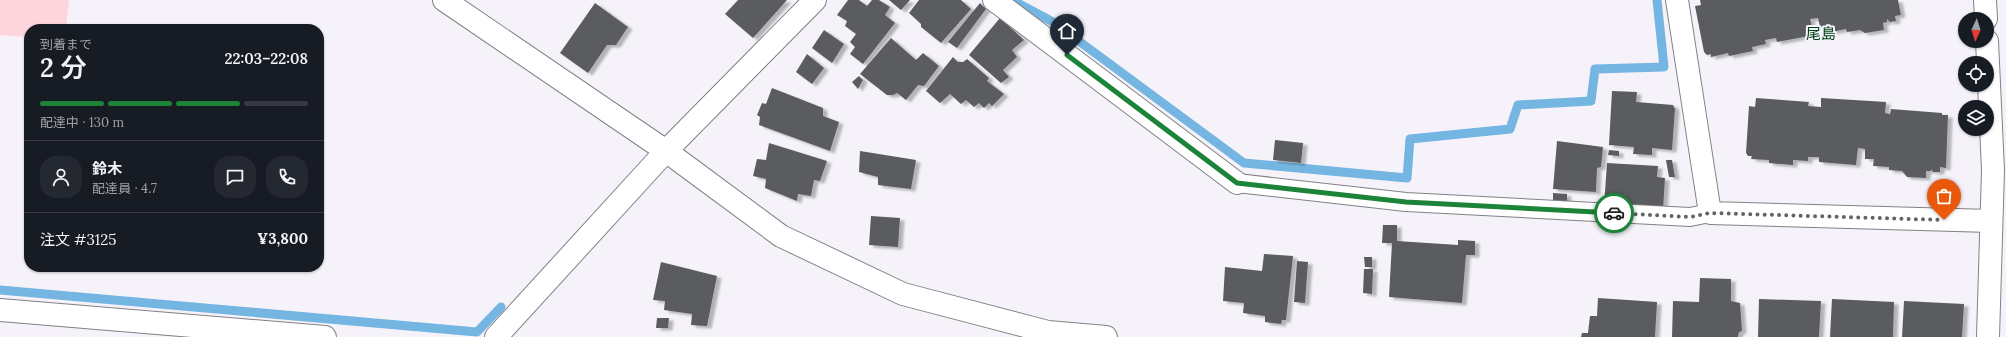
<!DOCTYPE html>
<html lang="ja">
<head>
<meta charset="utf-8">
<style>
  body { margin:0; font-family:Lora,"Noto Sans JP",serif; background:#242831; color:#f1f3f6; height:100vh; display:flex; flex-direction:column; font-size:15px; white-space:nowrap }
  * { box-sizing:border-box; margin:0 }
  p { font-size:13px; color:#9ea1a6 }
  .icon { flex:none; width:22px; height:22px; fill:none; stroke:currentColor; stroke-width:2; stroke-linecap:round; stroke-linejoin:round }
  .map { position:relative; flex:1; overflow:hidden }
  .panel { position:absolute; left:24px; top:24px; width:300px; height:248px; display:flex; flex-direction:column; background:#171b24; border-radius:16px; box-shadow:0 1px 3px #0004 }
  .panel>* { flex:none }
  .needle { width:26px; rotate:184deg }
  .buttons { position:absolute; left:1958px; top:12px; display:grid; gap:8px }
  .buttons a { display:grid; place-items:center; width:36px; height:36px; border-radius:50%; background:#171b24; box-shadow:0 1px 3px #0004; font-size:20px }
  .pin { position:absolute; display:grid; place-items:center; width:34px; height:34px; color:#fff; margin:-41px -17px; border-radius:50% 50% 50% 0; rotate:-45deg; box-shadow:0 0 4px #0007 }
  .pin .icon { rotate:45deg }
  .courier { position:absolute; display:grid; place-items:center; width:40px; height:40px; margin:-20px; border:3px solid #1c8439; border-radius:50%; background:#fff; color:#222; box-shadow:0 1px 5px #0007 }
  .overview em { font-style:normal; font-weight:600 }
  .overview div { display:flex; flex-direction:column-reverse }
  .overview { display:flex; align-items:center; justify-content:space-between; height:68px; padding:0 16px }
  h1 { font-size:26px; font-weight:600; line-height:30px }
  .bar { display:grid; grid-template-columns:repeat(4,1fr); gap:6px 4px; align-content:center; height:48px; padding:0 16px }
  .bar i { height:5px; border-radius:3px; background:#363941 }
  .bar .selected { background:#1c8439 }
  .bar p { grid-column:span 4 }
  .line { display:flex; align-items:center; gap:10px; padding:0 16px; border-top:1px solid #363941 }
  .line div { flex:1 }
  .round { display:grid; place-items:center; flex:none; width:42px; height:42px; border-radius:16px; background:#242831 }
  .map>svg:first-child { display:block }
  .green { fill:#fed5dd }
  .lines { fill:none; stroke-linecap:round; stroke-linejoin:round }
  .stream { stroke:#75b5e2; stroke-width:9 }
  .building { fill:#5a5c61; filter:url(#shadow) }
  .lane-casing { stroke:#828085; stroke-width:20 }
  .street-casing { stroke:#828085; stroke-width:24 }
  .secondary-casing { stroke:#828085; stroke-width:24 }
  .lane { stroke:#fff; stroke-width:18 }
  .street { stroke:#fff; stroke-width:22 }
  .secondary { stroke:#fff; stroke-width:22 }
  .done { stroke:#646367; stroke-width:4; stroke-dasharray:0 7.2 }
  .route { stroke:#1c8439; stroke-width:5 }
  .labels { text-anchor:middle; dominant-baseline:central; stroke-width:4; stroke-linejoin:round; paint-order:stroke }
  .neighbourhood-label { font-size:15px; fill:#004515; stroke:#f5f3f9 }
</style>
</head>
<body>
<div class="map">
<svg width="2006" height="337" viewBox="0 0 2006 337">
  <defs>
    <filter id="shadow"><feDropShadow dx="4.5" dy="2.5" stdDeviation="1" flood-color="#0004"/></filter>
  </defs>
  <rect width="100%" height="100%" fill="#f5f3f9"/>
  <path class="green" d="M0 0H69L66 29H29V37L0 35Z"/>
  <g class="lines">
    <path class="stream" d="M1012 0 1053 22 1244 163 1407 178 1410 139 1510 129 1518 105 1591 101 1595 69 1664 67 1657 0
      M0 290 477 332 501 307"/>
  </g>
  <path class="building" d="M738 0H787L753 38 725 14Z
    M848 0H859L867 6 872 0H879L890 7 885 15 895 23 863 64 850 54 855 47 850 42 856 34 845 26 847 21 837 15Z
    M889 0H910L901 10Z
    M919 0H961L971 9 941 43 921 27V24L909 13Z
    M1700 0H1898L1901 15 1895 16 1896 21 1890 22 1887 19V22L1883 23 1884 30 1865 33 1860 30 1847 32 1846 29 1831 32 1829 25 1820 27 1818 18 1810 19 1814 35 1777 42 1776 38 1765 40 1766 44 1752 47 1753 51 1729 56 1728 53 1711 57V54L1707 55 1704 52 1695 6 1701 5Z
    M595 3 628 27 616 45H607L588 73 560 53Z
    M980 3 986 9 957 48 948 42Z
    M1000 18 1024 40 1012 50 1017 57 1003 70 1009 77 1001 83 969 55Z
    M824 30 844 44 832 63 812 48Z
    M891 38 916 60 923 53 939 66 924 86 918 85 906 100 897 93 893 95H887L860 74Z
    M807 54 824 68 812 84 796 72Z
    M953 57 958 62H963L967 59 989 78 987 81 1004 94 992 106 989 103 984 108 979 103 974 107 966 100 961 104 950 94 940 103 926 91Z
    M859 76 863 80 858 89 852 82Z
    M772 88 823 108V116L839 122 830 151 759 125 760 117 757 115 762 103 766 104Z
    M1612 91 1637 92 1636 102 1673 105 1675 109 1672 150 1652 148V155L1633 154 1634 147 1609 145Z
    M1756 98 1809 102 1808 106 1821 107V98L1886 102 1885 113 1890 114 1891 109 1942 113V115H1948L1946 168 1940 167V172H1933L1931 169V171H1926V178L1907 177 1902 171 1889 170V167L1873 166 1874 159H1865V149L1858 148 1856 165 1819 162V157H1808V161L1793 160V165L1769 163V160L1751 159 1752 156H1748L1746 153 1749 106 1755 107Z
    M1275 140 1303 143 1301 163 1273 160Z
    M1557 141 1603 147 1601 167 1597 168 1596 192 1553 189Z
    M769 143 827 161 820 181 814 180 811 196 798 194 797 201 765 188 766 179 753 176 757 159 766 160Z
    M1609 150 1619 151V156L1608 155Z
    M860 151 916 160 911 189 878 185V177L859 172Z
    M1666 160H1672L1675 177H1669Z
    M1607 163 1658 166 1657 177 1665 178 1663 210 1604 206Z
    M1553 193 1567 194V207L1553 206Z
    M871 216 900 218 898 247 869 245Z
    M1383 225H1397V241L1458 245V240L1475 241V255H1466L1462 303 1389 297 1392 243H1382Z
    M1264 254 1293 256 1286 320H1282L1281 324 1265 322V316L1243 313 1244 303 1223 301 1225 267 1262 271Z
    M1364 257H1372V267H1365Z
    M1297 261 1308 262 1305 303 1294 302Z
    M661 262 717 276 707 326 691 325 692 314 664 310 665 301 653 300Z
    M1364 269H1373L1372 294 1363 293Z
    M1700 278 1731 279V301L1740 303 1742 331 1739 332 1738 337H1672L1673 301 1699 302Z
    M1598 298 1657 302 1655 337H1581L1582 333H1588L1590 316H1597Z
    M1759 299 1821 301 1819 337H1758Z
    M1832 299 1894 302 1893 337H1830Z
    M1904 301 1964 304 1962 337H1902Z
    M657 318H669L668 328H656Z"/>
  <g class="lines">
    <defs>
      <path id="lane" d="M1237 183 1406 202 1690 217 1710 213"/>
      <path id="street" d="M994 0 1237 183
        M1677 0 1710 213 1991 221
        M1985 0 1986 19
        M1987 41 1993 170 1988 337
        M0 310 325 337
        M496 337 666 151 815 0"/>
      <path id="secondary" d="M444 0 666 151 781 236 903 294 1048 332 1106 337"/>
    </defs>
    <use href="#lane" class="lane-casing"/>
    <use href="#street" class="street-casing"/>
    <use href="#secondary" class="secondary-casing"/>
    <use href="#lane" class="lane"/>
    <use href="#street" class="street"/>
    <use href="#secondary" class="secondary"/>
  </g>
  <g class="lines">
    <path class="done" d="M1614 213 1690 217 1710 213 1944 220"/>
    <path class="route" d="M1067 55 1237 183 1406 202 1614 213"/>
  </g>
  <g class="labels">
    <g class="neighbourhood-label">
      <text x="1821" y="33">尾島</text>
    </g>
  </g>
</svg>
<div class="buttons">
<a><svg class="needle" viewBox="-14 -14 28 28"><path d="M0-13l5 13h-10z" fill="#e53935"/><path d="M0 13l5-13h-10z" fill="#9ea1a6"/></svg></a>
<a><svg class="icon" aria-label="locate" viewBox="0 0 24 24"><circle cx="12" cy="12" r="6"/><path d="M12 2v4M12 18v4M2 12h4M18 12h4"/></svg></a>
<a><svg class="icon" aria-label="layers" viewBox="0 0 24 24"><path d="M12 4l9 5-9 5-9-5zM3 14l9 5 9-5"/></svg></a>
</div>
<div class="pin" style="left:1944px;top:220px;background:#ea580c"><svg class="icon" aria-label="bag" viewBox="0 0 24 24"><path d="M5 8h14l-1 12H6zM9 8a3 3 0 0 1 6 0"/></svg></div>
<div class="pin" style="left:1067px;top:55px;background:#1f2937"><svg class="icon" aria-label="home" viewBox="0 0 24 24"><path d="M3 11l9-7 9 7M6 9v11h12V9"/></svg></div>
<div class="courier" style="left:1614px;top:213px"><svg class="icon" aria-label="car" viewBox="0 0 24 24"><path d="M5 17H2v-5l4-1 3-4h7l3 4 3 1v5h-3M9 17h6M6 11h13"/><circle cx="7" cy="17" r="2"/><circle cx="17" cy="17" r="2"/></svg></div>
<section class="panel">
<div class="overview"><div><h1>2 分</h1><p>到着まで</p></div><em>22:03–22:08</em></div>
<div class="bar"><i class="selected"></i><i class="selected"></i><i class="selected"></i><i></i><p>配達中 · 130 m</p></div>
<div class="line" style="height:72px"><a class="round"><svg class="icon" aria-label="person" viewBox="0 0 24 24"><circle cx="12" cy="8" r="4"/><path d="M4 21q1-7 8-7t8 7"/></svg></a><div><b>鈴木</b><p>配達員 · 4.7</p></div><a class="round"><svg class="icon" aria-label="chat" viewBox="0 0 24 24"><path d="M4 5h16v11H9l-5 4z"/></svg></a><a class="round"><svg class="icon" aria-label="phone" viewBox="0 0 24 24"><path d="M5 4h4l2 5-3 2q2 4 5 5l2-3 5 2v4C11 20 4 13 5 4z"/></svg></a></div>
<div class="line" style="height:52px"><div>注文 #3125</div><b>¥3,800</b></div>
</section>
</div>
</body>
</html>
